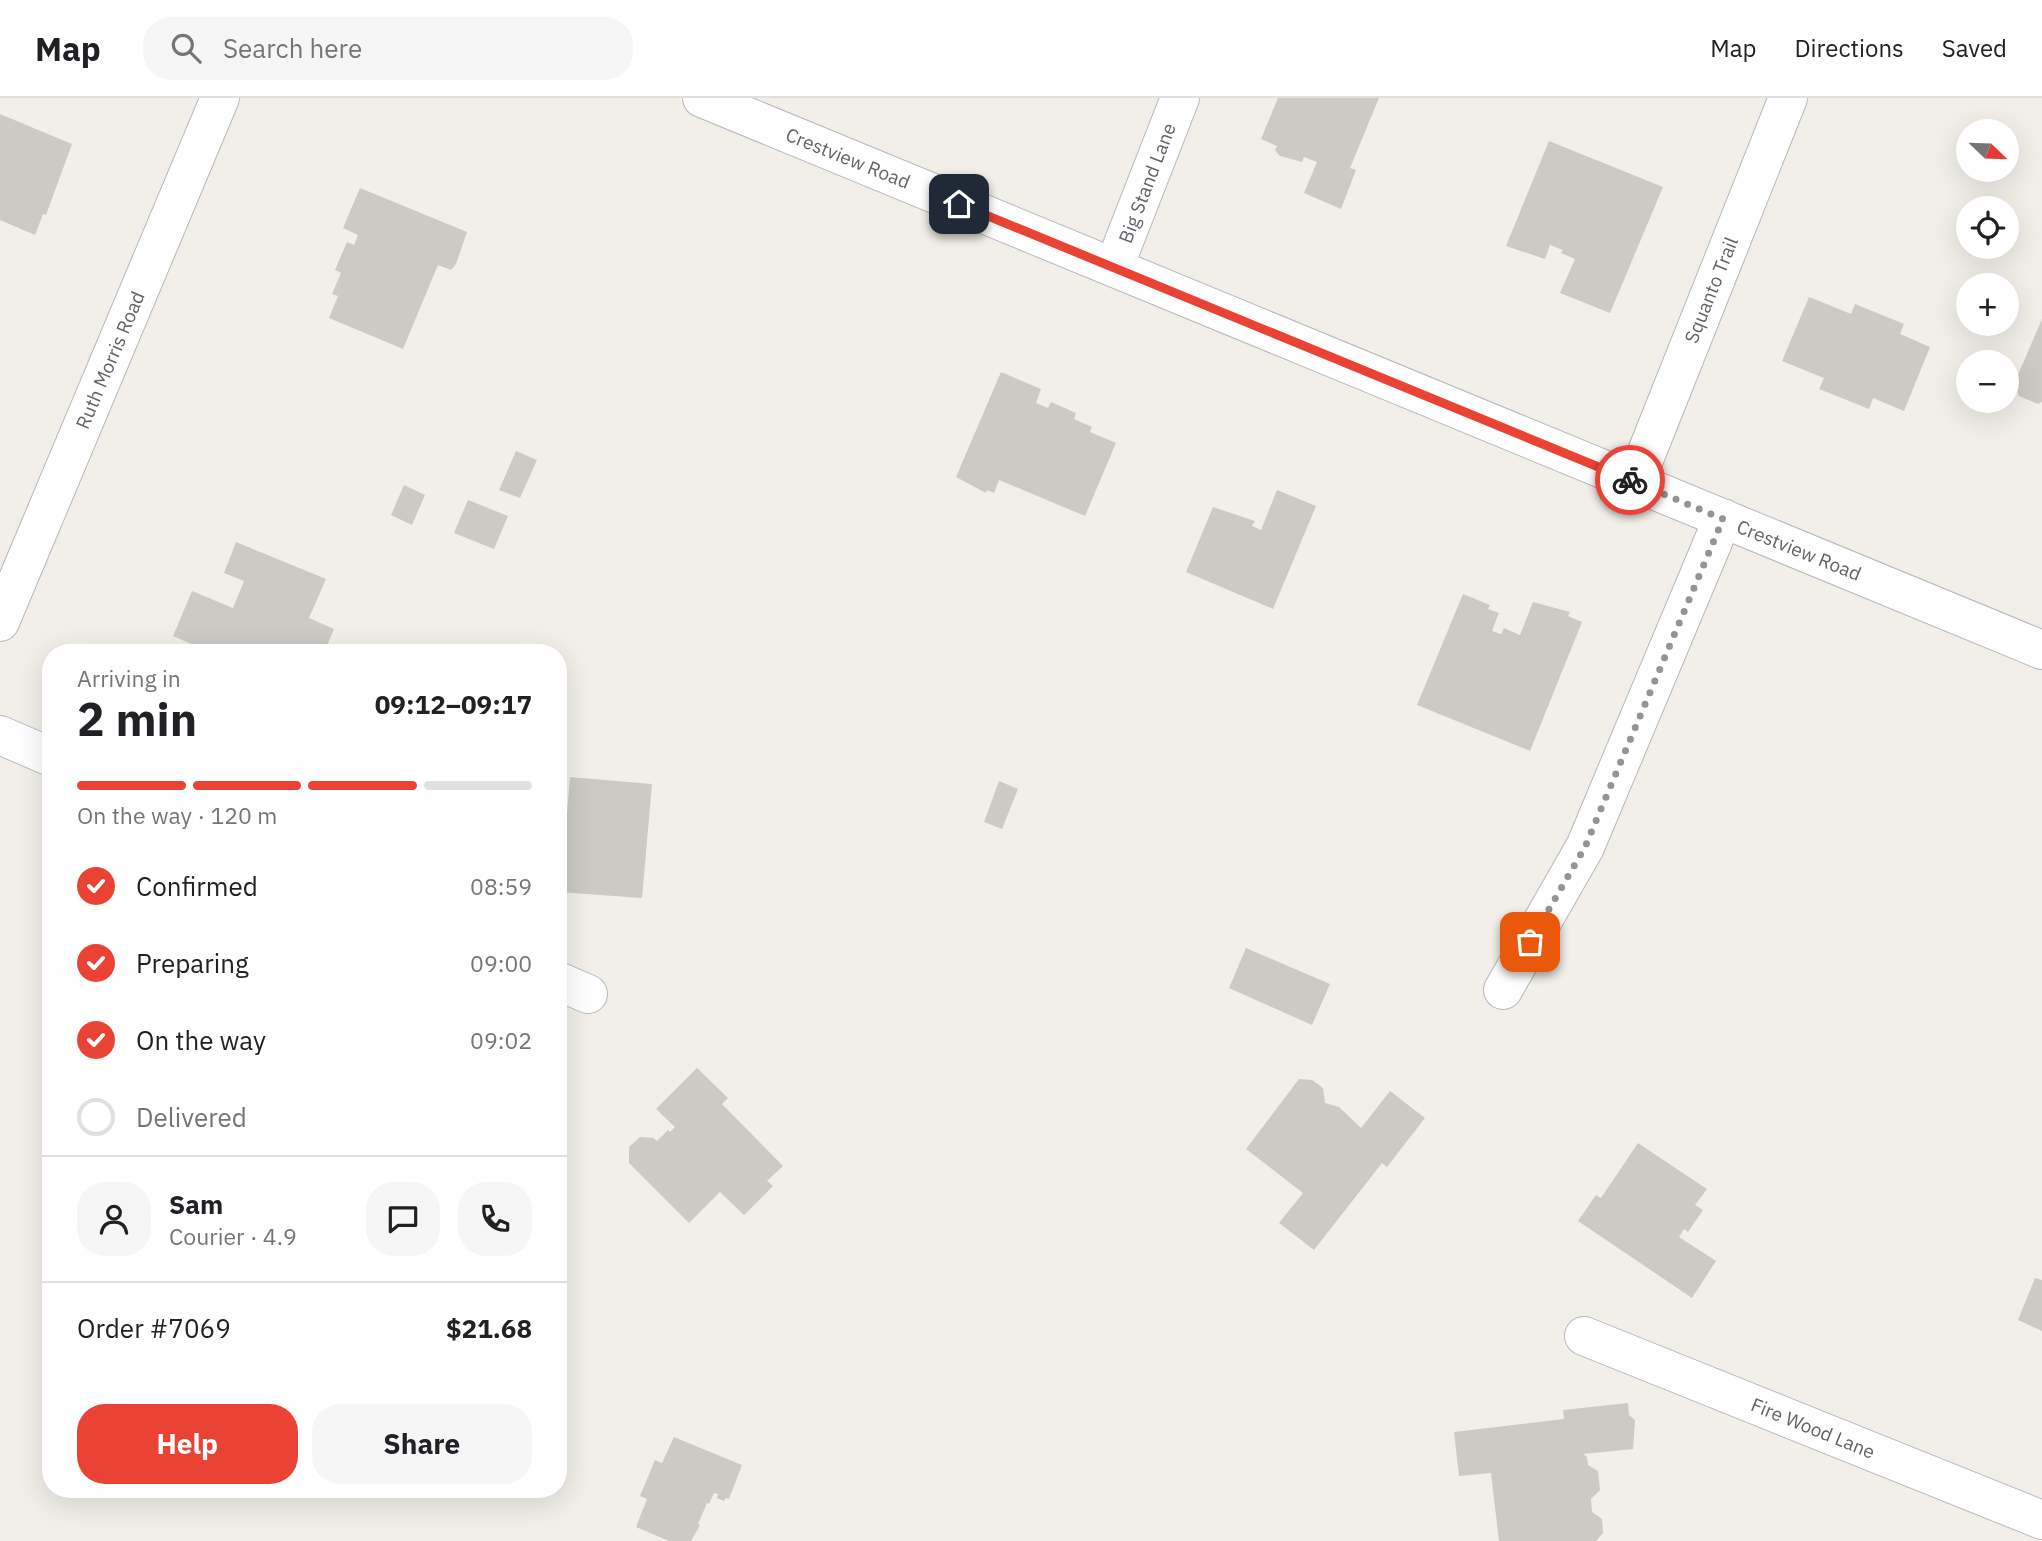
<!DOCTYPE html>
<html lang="en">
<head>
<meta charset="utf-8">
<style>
  body { margin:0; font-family:"IBM Plex Sans",sans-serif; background:#f6f6f6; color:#202124; height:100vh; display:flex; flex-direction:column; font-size:26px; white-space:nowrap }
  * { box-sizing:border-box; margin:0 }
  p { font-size:23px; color:#757577 }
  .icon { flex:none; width:38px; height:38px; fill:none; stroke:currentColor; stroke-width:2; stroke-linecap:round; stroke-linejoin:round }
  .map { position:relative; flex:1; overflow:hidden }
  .side { position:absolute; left:42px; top:546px; width:525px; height:854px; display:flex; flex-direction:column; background:#fff; border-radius:28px; box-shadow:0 7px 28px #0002 }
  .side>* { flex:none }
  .needle { width:46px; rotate:113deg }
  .controls { position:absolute; left:1956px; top:21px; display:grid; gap:14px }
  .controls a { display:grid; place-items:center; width:63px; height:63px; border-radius:50%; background:#fff; box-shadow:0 7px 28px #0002; font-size:35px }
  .pin { position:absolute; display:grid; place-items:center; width:60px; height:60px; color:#fff; margin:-30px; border-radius:14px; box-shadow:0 4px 10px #0006 }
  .courier { position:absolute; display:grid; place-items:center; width:70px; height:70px; margin:-35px; border:5px solid #ea4335; border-radius:50%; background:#fff; color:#222; box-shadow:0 2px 9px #0007 }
  .summary em { font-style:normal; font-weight:800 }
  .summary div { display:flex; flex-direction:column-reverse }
  .summary { display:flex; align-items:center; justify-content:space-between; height:119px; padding:0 35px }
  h1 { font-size:46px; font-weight:800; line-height:52px }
  .bar { display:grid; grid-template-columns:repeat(4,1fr); gap:10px 7px; align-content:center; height:84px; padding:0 35px }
  .bar i { height:9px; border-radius:5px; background:#e0e0e0 }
  .bar .active { background:#ea4335 }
  .bar p { grid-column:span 4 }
  .line { display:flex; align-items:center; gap:18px; padding:0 35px; border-top:2px solid #e0e0e0 }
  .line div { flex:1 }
  .round { display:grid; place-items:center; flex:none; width:74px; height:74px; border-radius:28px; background:#f6f6f6 }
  ol { padding:0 35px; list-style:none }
  li { display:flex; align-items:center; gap:21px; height:77px }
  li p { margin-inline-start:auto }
  li .icon { padding:7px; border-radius:50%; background:#ea4335; color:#fff; stroke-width:4 }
  li:last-child { color:#757577 }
  li i { width:38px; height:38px; border:4px solid #e0e0e0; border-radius:50% }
  .button { display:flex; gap:14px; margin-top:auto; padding:14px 35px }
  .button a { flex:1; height:80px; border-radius:28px; background:#ea4335; color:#fff; font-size:28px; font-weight:800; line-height:80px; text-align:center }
  .button a+a { background:#f6f6f6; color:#202124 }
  header { display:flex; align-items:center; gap:42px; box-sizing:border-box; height:98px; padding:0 35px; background:#fff; border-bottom:2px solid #e0e0e0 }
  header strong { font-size:33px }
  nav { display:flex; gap:38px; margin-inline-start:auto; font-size:24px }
  .search { width:490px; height:63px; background:#f6f6f6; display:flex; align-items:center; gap:18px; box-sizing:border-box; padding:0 24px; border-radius:28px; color:#757577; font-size:26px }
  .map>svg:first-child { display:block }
  .building { fill:#cccac5 }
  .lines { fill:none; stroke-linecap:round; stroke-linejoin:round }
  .minor-casing { stroke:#b5b8bc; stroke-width:40 }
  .minor { stroke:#fff; stroke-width:38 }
  .done { stroke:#929495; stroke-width:7; stroke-dasharray:0 12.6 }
  .route { stroke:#ea4335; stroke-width:9 }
  .labels { text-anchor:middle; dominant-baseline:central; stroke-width:5; stroke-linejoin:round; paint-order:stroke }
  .street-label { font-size:19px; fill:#5f6368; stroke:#fff }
</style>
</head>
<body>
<header>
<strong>Map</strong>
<div class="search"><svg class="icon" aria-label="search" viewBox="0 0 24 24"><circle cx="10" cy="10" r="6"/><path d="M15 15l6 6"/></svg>Search here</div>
<nav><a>Map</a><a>Directions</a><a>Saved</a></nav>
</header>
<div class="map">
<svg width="2042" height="1443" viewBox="0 0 2042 1443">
  <rect width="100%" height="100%" fill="#f1efe8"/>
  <path class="building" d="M1278 0H1379L1350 70 1356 72 1341 111 1304 95 1317 64 1304 59 1302 64 1280 58 1275 52 1277 48 1261 41Z
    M0 16 72 46 46 117 43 116 35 137 0 122Z
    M1549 43 1663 89 1610 215 1560 195 1575 161 1561 155 1563 152 1550 147 1545 161 1506 148Z
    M360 90 467 134 456 166 451 172 438 167 403 251 329 220 338 198 332 196 341 175 335 172 347 144 354 147 358 137 343 130Z
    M1809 199 1851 216 1855 206 1904 226 1900 236 1930 249 1904 313 1873 300 1869 311 1819 291 1824 280 1782 263Z
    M2042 221V304L2038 306 2019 298 2014 286Z
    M1001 274 1041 291 1036 305 1048 310 1051 304 1076 315 1074 321 1092 329 1090 334 1116 345 1085 418 999 382 994 395 987 392 986 395 956 379Z
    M516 353 537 362 520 400 499 392Z
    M404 387 425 397 412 427 391 417Z
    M1277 392 1316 408 1273 511 1186 474 1213 409 1255 423 1252 428 1261 432Z
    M468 402 508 418 494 451 454 435Z
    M236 444 326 481 309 520 334 531 324 555H212L173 538 192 493 233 510 244 483 224 475Z
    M1463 496 1490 507 1488 511 1499 515 1492 533 1501 536 1504 530 1520 537 1533 504 1570 514 1568 518 1582 524 1530 653 1417 607Z
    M570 679 652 686 642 800 558 794V752L564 753Z
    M999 683 1018 691 1002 731 984 724Z
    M1246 850 1330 886 1312 927 1229 890Z
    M697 970 728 1000 722 1006 783 1068 767 1083 773 1088 744 1117 720 1094 689 1125 629 1065V1049L640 1039 653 1040 657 1043 668 1032 670 1034 675 1029 656 1011Z
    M1299 981 1312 982 1323 990 1325 1005 1339 1009 1361 1030 1390 993 1425 1020 1387 1069 1382 1065 1314 1152 1279 1125 1303 1095 1246 1051Z
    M1638 1045 1707 1091 1695 1107 1703 1112 1688 1134 1684 1131 1679 1139 1716 1163 1692 1200 1578 1123 1596 1097 1601 1100Z
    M2035 1180 2042 1182V1233L2018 1222Z
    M1628 1305 1629 1317 1635 1322 1633 1351 1583 1356 1587 1359 1588 1367 1598 1373 1600 1392 1591 1401 1592 1414 1602 1421 1603 1435 1596 1443H1499L1491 1375 1459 1378 1454 1334 1564 1321 1563 1312Z
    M674 1339 742 1367 729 1401 726 1400 724 1403 717 1400 718 1396 714 1395 709 1406 707 1405 698 1426 700 1427 691 1443H669L636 1429 647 1401 640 1398 655 1362 662 1365Z"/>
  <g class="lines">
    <defs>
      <path id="minor" d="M702 0 2042 552
        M1114 169 1180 0
        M1635 384 1788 0
        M0 524 220 0
        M0 637 51 659
        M558 883 588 896
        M1503 892 1585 749 1723 420
        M1584 1238 2042 1422"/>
    </defs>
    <use href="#minor" class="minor-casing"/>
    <use href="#minor" class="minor"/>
  </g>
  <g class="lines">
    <path class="done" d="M1530 844 1585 749 1723 421 1630 382"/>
    <path class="route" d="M959 106 1630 382"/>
  </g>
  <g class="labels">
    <g class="street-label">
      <text transform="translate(848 60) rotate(22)">Crestview Road</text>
      <text transform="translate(1147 85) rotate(-69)">Big Stand Lane</text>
      <text transform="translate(1711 192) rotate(-68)">Squanto Trail</text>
      <text transform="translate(110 262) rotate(-67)">Ruth Morris Road</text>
      <text transform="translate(1799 452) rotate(22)">Crestview Road</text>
      <text transform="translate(1813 1330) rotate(22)">Fire Wood Lane</text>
    </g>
  </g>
</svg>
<div class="controls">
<a><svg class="needle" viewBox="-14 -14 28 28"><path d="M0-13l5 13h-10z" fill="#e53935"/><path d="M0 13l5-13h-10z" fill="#757577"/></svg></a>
<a><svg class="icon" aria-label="locate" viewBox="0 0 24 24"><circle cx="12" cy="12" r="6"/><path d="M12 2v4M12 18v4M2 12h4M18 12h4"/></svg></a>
<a>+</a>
<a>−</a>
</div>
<div class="pin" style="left:1530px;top:844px;background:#ea580c"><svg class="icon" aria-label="bag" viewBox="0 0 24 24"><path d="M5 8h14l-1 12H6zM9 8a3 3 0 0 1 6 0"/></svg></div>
<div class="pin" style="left:959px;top:106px;background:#1f2937"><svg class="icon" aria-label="home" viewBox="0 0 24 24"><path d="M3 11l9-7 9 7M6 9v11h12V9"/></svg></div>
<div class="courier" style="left:1630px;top:382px"><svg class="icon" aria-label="bike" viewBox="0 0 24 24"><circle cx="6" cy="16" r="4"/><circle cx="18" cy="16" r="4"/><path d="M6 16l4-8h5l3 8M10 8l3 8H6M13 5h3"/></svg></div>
<section class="side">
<div class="summary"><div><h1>2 min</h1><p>Arriving in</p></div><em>09:12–09:17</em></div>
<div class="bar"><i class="active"></i><i class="active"></i><i class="active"></i><i></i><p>On the way · 120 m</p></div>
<ol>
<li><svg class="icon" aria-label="check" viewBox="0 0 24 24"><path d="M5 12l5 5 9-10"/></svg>Confirmed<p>08:59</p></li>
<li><svg class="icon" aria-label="check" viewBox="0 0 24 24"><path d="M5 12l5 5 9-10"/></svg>Preparing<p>09:00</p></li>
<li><svg class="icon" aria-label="check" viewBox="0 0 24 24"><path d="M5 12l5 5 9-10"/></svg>On the way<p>09:02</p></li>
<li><i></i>Delivered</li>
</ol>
<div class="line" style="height:126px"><a class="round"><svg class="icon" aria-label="person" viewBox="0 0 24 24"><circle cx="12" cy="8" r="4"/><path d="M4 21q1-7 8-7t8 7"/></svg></a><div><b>Sam</b><p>Courier · 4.9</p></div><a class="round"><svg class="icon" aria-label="chat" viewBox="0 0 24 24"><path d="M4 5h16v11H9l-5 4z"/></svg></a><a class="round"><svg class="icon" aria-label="phone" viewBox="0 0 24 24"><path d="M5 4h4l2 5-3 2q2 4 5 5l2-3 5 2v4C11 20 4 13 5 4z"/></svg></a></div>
<div class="line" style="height:91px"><div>Order #7069</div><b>$21.68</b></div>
<div class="button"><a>Help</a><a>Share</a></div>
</section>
</div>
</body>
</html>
